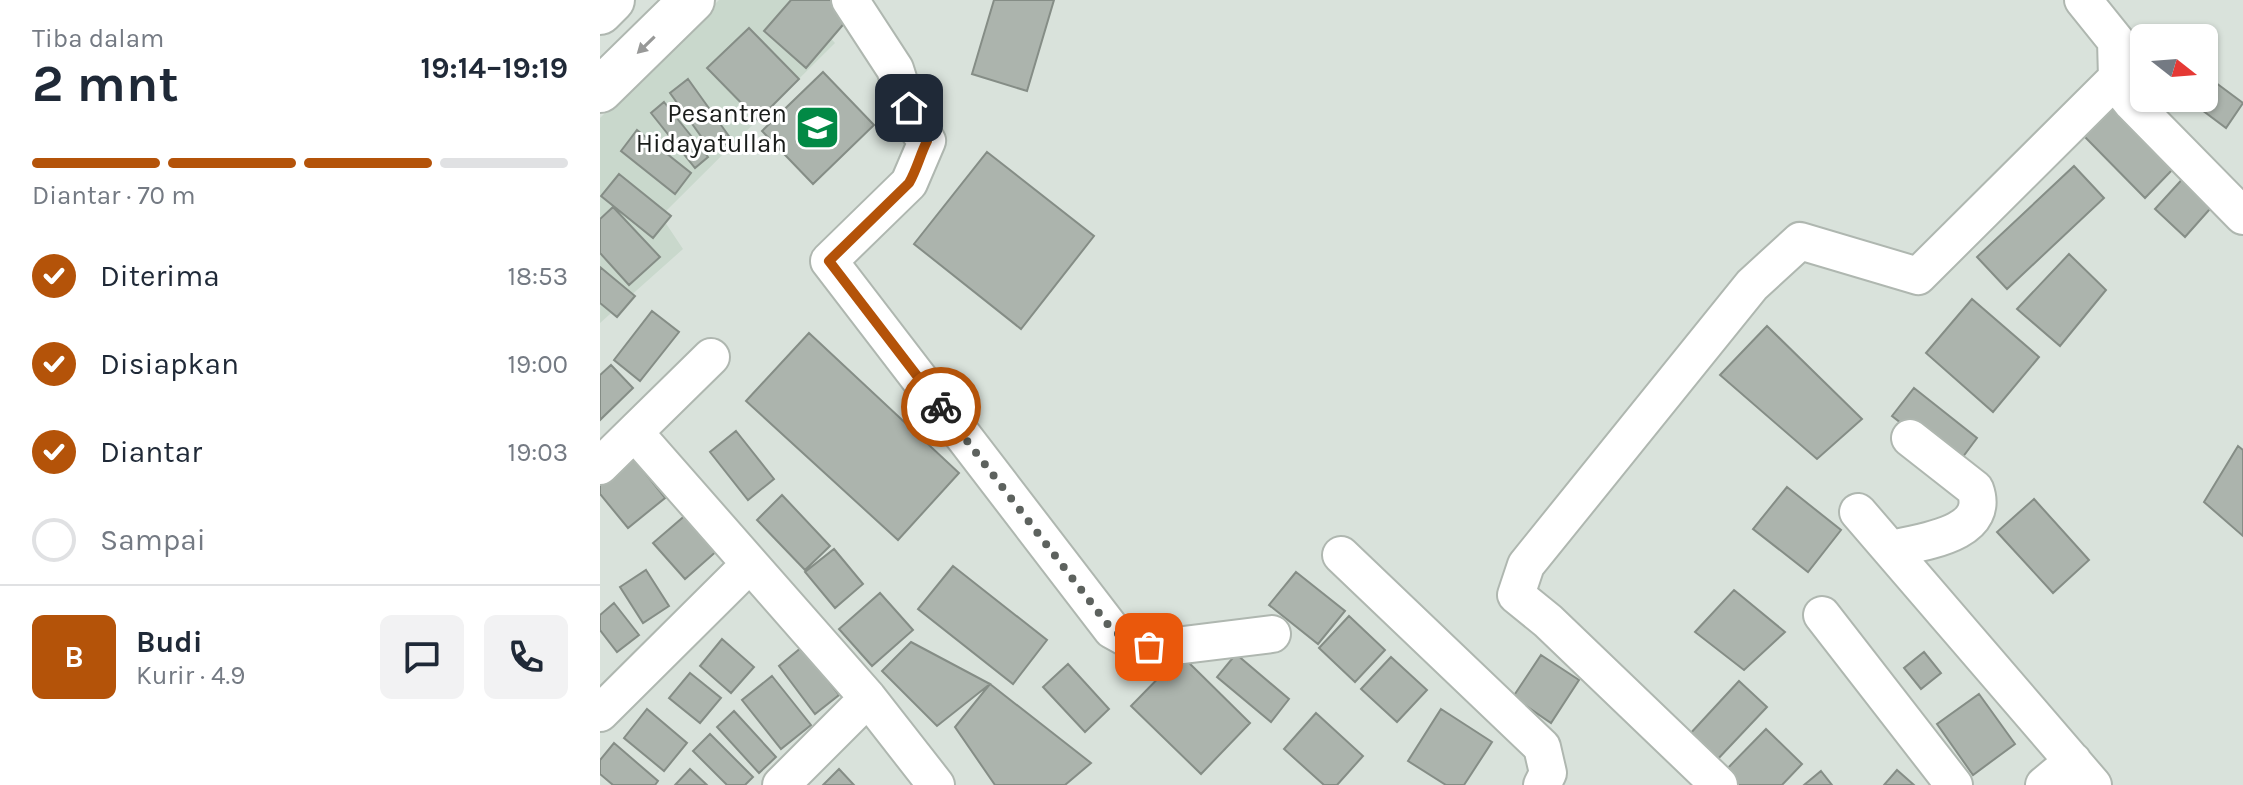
<!DOCTYPE html>
<html lang="id">
<head>
<meta charset="utf-8">
<style>
  body { margin:0; font-family:Karla,sans-serif; background:#f2f2f3; color:#1f2937; height:100vh; display:flex; flex-direction:column; font-size:30px; white-space:nowrap }
  * { box-sizing:border-box; margin:0 }
  p { font-size:26px; color:#747a83 }
  .icon { flex:none; width:44px; height:44px; fill:none; stroke:currentColor; stroke-width:2; stroke-linecap:round; stroke-linejoin:round }
  .map { position:relative; flex:1; overflow:hidden }
  .details { display:flex; flex-direction:column; background:#fff; width:600px }
  .details>* { flex:none }
  .needle { width:52px; rotate:107deg }
  .controls { position:absolute; left:1530px; top:24px; display:grid; gap:16px }
  .controls a { display:grid; place-items:center; width:88px; height:88px; border-radius:12px; background:#fff; box-shadow:0 2px 6px #0004; font-size:40px }
  .pin { position:absolute; display:grid; place-items:center; width:68px; height:68px; color:#fff; margin:-34px; border-radius:16px; box-shadow:0 4px 12px #0006 }
  .courier { position:absolute; display:grid; place-items:center; width:80px; height:80px; margin:-40px; border:6px solid #b45309; border-radius:50%; background:#fff; color:#222; box-shadow:0 2px 10px #0007 }
  .summary em { font-style:normal; font-weight:700 }
  .summary div { display:flex; flex-direction:column-reverse }
  .summary { display:flex; align-items:center; justify-content:space-between; height:136px; padding:0 32px }
  h1 { font-size:52px; font-weight:700; line-height:60px }
  .bar { display:grid; grid-template-columns:repeat(4,1fr); gap:12px 8px; align-content:center; height:96px; padding:0 32px }
  .bar i { height:10px; border-radius:6px; background:#e0e1e3 }
  .bar .selected { background:#b45309 }
  .bar p { grid-column:span 4 }
  .line { display:flex; align-items:center; gap:20px; padding:0 32px; border-top:2px solid #e0e1e3 }
  .line div { flex:1 }
  .round { display:grid; place-items:center; flex:none; width:84px; height:84px; border-radius:12px; background:#f2f2f3 }
  ol { padding:0 32px; list-style:none }
  li { display:flex; align-items:center; gap:24px; height:88px }
  li p { margin-inline-start:auto }
  li .icon { padding:8px; border-radius:50%; background:#b45309; color:#fff; stroke-width:4 }
  li:last-child { color:#747a83 }
  li i { width:44px; height:44px; border:4px solid #e0e1e3; border-radius:50% }
  main { display:flex; flex:1; min-height:0 }
  .map>svg:first-child { display:block }
  .built { fill:#c9d8cc }
  .building { fill:#acb4ad; stroke:#858d86; stroke-width:2 }
  .lines { fill:none; stroke-linecap:round; stroke-linejoin:round }
  .minor-casing { stroke:#afb7b0; stroke-width:40 }
  .primary-casing { stroke:#afb7b0; stroke-width:48 }
  .minor { stroke:#fff; stroke-width:36 }
  .primary { stroke:#fff; stroke-width:44 }
  .oneway { fill:#989998 }
  .done { stroke:#5d625e; stroke-width:8; stroke-dasharray:0 14.4 }
  .route { stroke:#b45309; stroke-width:10 }
  .labels { text-anchor:middle; dominant-baseline:central; stroke-width:6; stroke-linejoin:round; paint-order:stroke }
  .poi-label { font-size:26px; fill:#1a1d1b; stroke:#fff; text-anchor:end }
</style>
</head>
<body>
<main>
<section class="details">
<div class="summary"><div><h1>2 mnt</h1><p>Tiba dalam</p></div><em>19:14–19:19</em></div>
<div class="bar"><i class="selected"></i><i class="selected"></i><i class="selected"></i><i></i><p>Diantar · 70 m</p></div>
<ol>
<li><svg class="icon" aria-label="check" viewBox="0 0 24 24"><path d="M5 12l5 5 9-10"/></svg>Diterima<p>18:53</p></li>
<li><svg class="icon" aria-label="check" viewBox="0 0 24 24"><path d="M5 12l5 5 9-10"/></svg>Disiapkan<p>19:00</p></li>
<li><svg class="icon" aria-label="check" viewBox="0 0 24 24"><path d="M5 12l5 5 9-10"/></svg>Diantar<p>19:03</p></li>
<li><i></i>Sampai</li>
</ol>
<div class="line" style="height:144px"><b class="round" style="background:#b45309;color:#fff">B</b><div><b>Budi</b><p>Kurir · 4.9</p></div><a class="round"><svg class="icon" aria-label="chat" viewBox="0 0 24 24"><path d="M4 5h16v11H9l-5 4z"/></svg></a><a class="round"><svg class="icon" aria-label="phone" viewBox="0 0 24 24"><path d="M5 4h4l2 5-3 2q2 4 5 5l2-3 5 2v4C11 20 4 13 5 4z"/></svg></a></div>
</section>
<div class="map">
<svg width="1643" height="785" viewBox="0 0 1643 785">
  <rect width="100%" height="100%" fill="#d9e2db"/>
  <path class="built" d="M119 0H196L235 43 61 216 83 249 0 323V118Z"/>
  <path class="building" d="M191 0H238L253 13 206 68 164 31Z
    M394 0H454L427 91 372 74Z
    M149 28 199 79 158 120 107 68Z
    M223 72 274 125 213 184 162 131Z
    M1604 74 1643 103 1626 128 1586 98H1604Z
    M88 79 131 139 113 153 70 93Z
    M64 102 108 157 95 168 51 113Z
    M1511 106 1573 169 1545 198 1482 134Z
    M37 130 91 173 75 194 21 151Z
    M387 152 494 236 421 329 314 244Z
    M1474 166 1504 198 1407 289 1377 257Z
    M19 174 71 216 53 238 1 196Z
    M1587 174 1617 201 1585 237 1555 209Z
    M13 207 60 257 29 285 0 253V219Z
    M1469 254 1506 290 1460 346 1417 309Z
    M0 267 35 296 17 317 0 303Z
    M1372 299 1439 357 1393 412 1326 353Z
    M52 311 79 332 40 381 14 360Z
    M1167 326 1262 419 1217 459 1120 375Z
    M209 333 359 473 298 540 146 401Z
    M11 365 33 388 0 420V375Z
    M1314 388 1377 438 1356 466 1292 416Z
    M136 431 174 479 148 500 110 452Z
    M1638 446 1643 450V536L1604 502Z
    M30 454 65 498 28 528 0 494V478Z
    M1187 487 1241 530 1208 572 1153 529Z
    M182 495 230 546 205 570 157 520Z
    M1434 499 1489 560 1453 593 1397 532Z
    M88 513 119 549 85 579 53 543Z
    M234 549 263 584 235 608 205 572Z
    M353 566 447 640 413 684 318 609Z
    M46 570 69 606 43 623 20 587Z
    M696 572 745 611 718 644 669 605Z
    M1134 590 1185 632 1144 670 1095 632Z
    M280 593 313 630 272 666 239 629Z
    M14 603 39 635 17 652 0 630V615Z
    M749 616 785 650 755 682 719 648Z
    M122 639 154 667 131 693 100 666Z
    M311 642 390 684 337 726 282 671Z
    M202 647 239 695 215 714 179 666Z
    M1324 652 1341 673 1321 689 1304 668Z
    M636 654 689 699 671 722 617 677Z
    M581 655 650 723 601 774 531 706Z
    M941 655 979 680 951 723 913 697Z
    M791 657 827 690 797 722 761 689Z
    M468 664 509 709 485 732 443 687Z
    M90 673 121 698 100 723 69 698Z
    M172 676 211 725 181 749 142 700Z
    M1139 681 1167 707 1115 762 1088 736Z
    M390 684 491 763 465 785H395L355 727Z
    M1379 694 1415 744 1373 775 1337 724Z
    M47 709 87 743 64 771 24 738Z
    M841 709 892 742 864 785H846L808 761Z
    M134 711 176 757 159 773 117 727Z
    M716 713 763 756 737 785H724L684 749Z
    M1166 729 1202 764 1182 785H1129L1120 776Z
    M110 734 153 777 145 785H127L93 751Z
    M14 743 58 781 55 785H13L0 774V760Z
    M90 769 107 785H75Z
    M239 769 254 785H223Z
    M1297 770 1314 785H1284Z
    M1221 771 1232 785H1204Z"/>
  <g class="lines">
    <defs>
      <path id="minor" d="M250 0 295 69 312 122 327 141 309 183 229 261 512 630 541 646 559 648 672 634
        M1483 0 1516 41 1517 78 1520 88 1532 103 1643 216
        M35 433 268 698 336 785
        M0 466 111 357
        M1258 512 1493 785
        M1291 549C1320 542 1392 535 1375 489L1310 438
        M741 555 942 747 948 773 942 785
        M1222 615 1354 785
        M0 713 150 564
        M181 785 268 698
        M1119 785 948 621 916 595 926 565 1152 285 1200 241 1318 276 1517 78
        M1444 785 1473 761"/>
      <path id="primary" d="M0 12 12 0
        M0 90 92 0"/>
    </defs>
    <use href="#minor" class="minor-casing"/>
    <use href="#primary" class="primary-casing"/>
    <use href="#minor" class="minor"/>
    <use href="#primary" class="primary"/>
  </g>
  <defs><path id="oneway-solid" d="M-6-.8H1V-3.2L6.5 0L1 3.2V.8H-6Z" transform="scale(2)"/></defs>
  <use class="oneway" href="#oneway-solid" transform="translate(46 45) rotate(136)"/>
  <g class="lines">
    <path class="done" d="M341 407 512 630 535 644 549 647"/>
    <path class="route" d="M309 108 312 122 327 141C320 155 317 169 309 183L229 261 341 407"/>
  </g>
  <defs>
    <symbol id="school-square" viewBox="-11 -11 22 22"><rect x="-9" y="-9" width="18" height="18" rx="4" fill="#028945" stroke="#fff"/><path d="M0-5L7-2L0 1L-7-2ZM-4 1L0 2.5L4 1V4Q0 6-4 4Z" fill="#fff"/></symbol>
  </defs>
  <g fill-rule="evenodd">
    <use href="#school-square" x="192" y="102" width="51" height="51"/>
  </g>
  <g class="labels">
    <g class="poi-label">
      <text x="187" y="113">Pesantren<tspan x="187" dy="30">Hidayatullah</tspan></text>
    </g>
  </g>
</svg>
<div class="controls">
<a><svg class="needle" viewBox="-14 -14 28 28"><path d="M0-13l5 13h-10z" fill="#e53935"/><path d="M0 13l5-13h-10z" fill="#747a83"/></svg></a>
</div>
<div class="pin" style="left:549px;top:647px;background:#ea580c"><svg class="icon" aria-label="bag" viewBox="0 0 24 24"><path d="M5 8h14l-1 12H6zM9 8a3 3 0 0 1 6 0"/></svg></div>
<div class="pin" style="left:309px;top:108px;background:#1f2937"><svg class="icon" aria-label="home" viewBox="0 0 24 24"><path d="M3 11l9-7 9 7M6 9v11h12V9"/></svg></div>
<div class="courier" style="left:341px;top:407px"><svg class="icon" aria-label="bike" viewBox="0 0 24 24"><circle cx="6" cy="16" r="4"/><circle cx="18" cy="16" r="4"/><path d="M6 16l4-8h5l3 8M10 8l3 8H6M13 5h3"/></svg></div>
</div>
</main>
</body>
</html>
